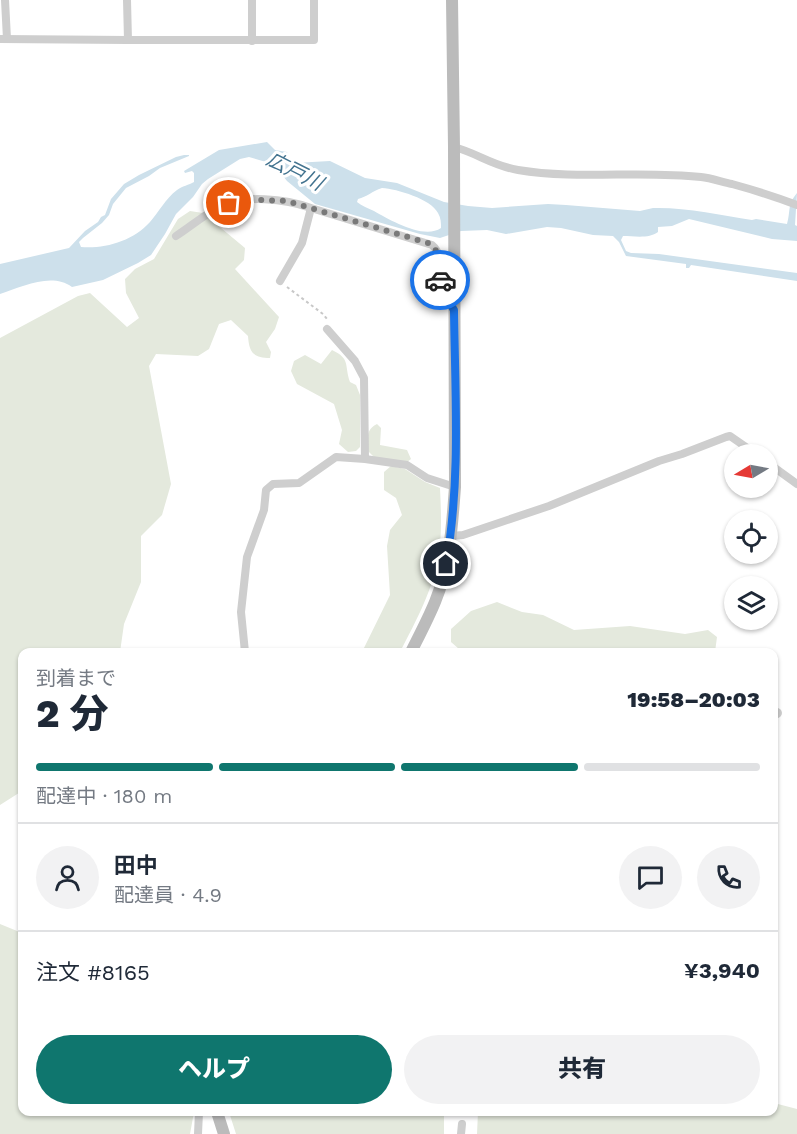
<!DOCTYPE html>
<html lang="ja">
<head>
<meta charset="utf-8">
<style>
  body { margin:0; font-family:"Work Sans","Noto Sans JP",sans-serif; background:#f2f2f3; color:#1f2937; height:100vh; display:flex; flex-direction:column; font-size:22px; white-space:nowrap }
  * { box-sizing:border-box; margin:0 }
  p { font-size:20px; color:#747a83 }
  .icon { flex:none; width:33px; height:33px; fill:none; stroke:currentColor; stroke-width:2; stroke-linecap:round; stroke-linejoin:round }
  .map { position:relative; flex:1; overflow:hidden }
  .drawer { position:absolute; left:18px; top:648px; width:760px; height:468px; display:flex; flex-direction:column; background:#fff; border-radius:12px; box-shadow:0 2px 4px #0004 }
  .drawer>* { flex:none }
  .needle { width:39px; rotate:260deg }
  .tools { position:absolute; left:724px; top:444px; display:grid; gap:12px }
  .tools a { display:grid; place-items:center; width:54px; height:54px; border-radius:50%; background:#fff; box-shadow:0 2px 4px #0004; font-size:30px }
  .pin { position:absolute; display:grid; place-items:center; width:51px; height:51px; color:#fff; margin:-26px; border:3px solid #fff; border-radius:50%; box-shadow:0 2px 6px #0007 }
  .courier { position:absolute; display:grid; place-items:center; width:60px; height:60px; margin:-30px; border:4px solid #1a73e8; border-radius:50%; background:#fff; color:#222; box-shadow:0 2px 8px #0007 }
  .overview em { font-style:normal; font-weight:800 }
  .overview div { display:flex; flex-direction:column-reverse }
  .overview { display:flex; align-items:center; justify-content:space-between; height:102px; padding:0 18px }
  h1 { font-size:39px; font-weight:800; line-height:45px }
  .bar { display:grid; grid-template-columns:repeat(4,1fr); gap:9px 6px; align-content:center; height:72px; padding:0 18px }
  .bar i { height:8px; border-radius:4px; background:#e0e1e3 }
  .bar .selected { background:#0f766e }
  .bar p { grid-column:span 4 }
  .line { display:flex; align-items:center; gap:15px; padding:0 18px; border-top:2px solid #e0e1e3 }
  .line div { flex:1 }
  .round { display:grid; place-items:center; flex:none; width:63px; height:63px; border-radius:32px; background:#f2f2f3 }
  .cta { display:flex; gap:12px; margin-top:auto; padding:12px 18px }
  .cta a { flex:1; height:69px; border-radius:36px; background:#0f766e; color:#fff; font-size:24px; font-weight:800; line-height:69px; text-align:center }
  .cta a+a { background:#f2f2f3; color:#1f2937 }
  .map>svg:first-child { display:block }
  .green { fill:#e4e9dd }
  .water { fill:#cde0eb; fill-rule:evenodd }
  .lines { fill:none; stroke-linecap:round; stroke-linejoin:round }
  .path { stroke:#c8c8c8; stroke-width:2; stroke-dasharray:3 3; stroke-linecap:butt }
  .minor { stroke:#cecece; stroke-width:8 }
  .tertiary { stroke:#cecece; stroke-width:10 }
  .secondary { stroke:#bbb; stroke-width:12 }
  .done { stroke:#797979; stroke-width:6; stroke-dasharray:0 10.8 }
  .route { stroke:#1a73e8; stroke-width:8 }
  .labels { text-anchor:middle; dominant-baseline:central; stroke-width:6; stroke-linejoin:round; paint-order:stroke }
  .water-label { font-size:20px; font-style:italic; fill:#42738f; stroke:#fff }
</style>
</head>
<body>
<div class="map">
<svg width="797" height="1134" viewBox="0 0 797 1134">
  <rect width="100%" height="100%" fill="#fff"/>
  <path class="green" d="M190 211 203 213 245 248 244 260 235 269 279 317 275 329 266 342 271 352 270 358C253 358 249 352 248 336L231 320 219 324 209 349 198 356 156 354 149 366 171 484 162 515 141 536V582L124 624 120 652H22V791L0 805V338L78 296 90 293 127 327 139 318 126 293 125 279 135 269 154 259 178 219Z
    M332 350C351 359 344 365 350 382L356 385 360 395V447L356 451 348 452 339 444 342 430 334 404 297 384 291 371 294 361 305 355 321 364Z
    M377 424 381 428 380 445 407 450 411 459 407 462 374 457 368 451C368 439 365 430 377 424Z
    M391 466 405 469 425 482 440 488C441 510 442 531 439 553 434 588 416 621 400 652H362L390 595 387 546 390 530 402 515 396 498 384 490V472Z
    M497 602 522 612 543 615 574 630 630 626 685 634 708 630 717 637 715 652H479L459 649 451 642V629L471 611Z
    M0 924 22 933V1112H194L190 1134H0Z
    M774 1103 797 1109V1134H477L478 1112H774Z
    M229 1112H444V1134H236Z"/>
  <path class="water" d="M267 142 275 150 287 152 290 161 294 163 330 161 365 178 397 183 444 202 468 206 492 208 548 204 566 205 640 211C644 210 649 209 653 208 684 207 721 215 752 220L756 219 787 224C791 210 787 205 797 193L795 225 797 226V241L772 239 689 219 672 226 658 227V232C649 239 634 236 623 236L621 240 626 251 631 253 659 254 797 273V281L691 265 689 268H686V264L626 256 619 242 613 236 593 235 561 228 547 227 506 234 487 230 461 231 440 238 420 234 315 204 287 181 275 166 266 162 249 157 240 159 208 179 202 184 193 197 176 214 165 234 151 255 138 263 103 280 72 287C51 272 22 287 0 294V264L69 248 85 231 98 222 101 217 105 215 111 199 124 184 139 175 176 157 184 155H189V156L160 168 149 176 126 188 113 204 109 215 102 223 83 238 79 242 81 247C105 249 133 241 150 222 159 212 165 199 177 190 182 186 189 185 194 182V173L192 171 185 173 184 171 219 150ZM382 188C397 189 431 199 438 213 441 218 441 223 441 228 424 240 390 220 374 211 368 208 362 206 357 202L358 199C367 197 372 191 382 188Z"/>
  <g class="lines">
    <path class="path" d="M287 287 323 314 327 319"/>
    <path class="minor" d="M5 0 7 39
      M127 0 128 40
      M0 39 128 40H314V0
      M252 41V0
      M454 147C477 153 493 166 518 170 578 180 640 170 701 177 711 178 722 182 732 184 754 190 776 197 797 205
      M311 208 432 245C445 256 437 273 442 288 444 295 450 303 454 310
      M176 236C190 227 204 215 219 207 243 194 286 199 311 208L302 243 280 281
      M327 329 355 361 364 378 365 459
      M768 463 797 484
      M451 536 463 535 549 506 659 461 682 454 726 437 730 436 756 454
      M245 652 241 612 247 557 264 510 266 490 273 484 299 483 336 457 365 459 407 465 427 478 455 487
      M198 1134 199 1112
      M461 1134 462 1124"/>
    <path class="tertiary" d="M774 712 777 713"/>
    <path class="secondary" d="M411 652C419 636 428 619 435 602 450 566 452 526 455 487L454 147 452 0
      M217 1112 224 1134"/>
  </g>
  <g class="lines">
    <path class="done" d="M229 203 259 200 287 201 428 243C442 251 439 266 440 280"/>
    <path class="route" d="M440 280 442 290 454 310C455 394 461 480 446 564"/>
  </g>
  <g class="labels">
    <g class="water-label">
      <text transform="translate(295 171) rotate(27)">広戸川</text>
    </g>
  </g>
</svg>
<div class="tools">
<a><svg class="needle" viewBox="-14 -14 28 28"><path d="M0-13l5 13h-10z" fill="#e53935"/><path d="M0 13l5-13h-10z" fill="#747a83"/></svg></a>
<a><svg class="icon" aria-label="locate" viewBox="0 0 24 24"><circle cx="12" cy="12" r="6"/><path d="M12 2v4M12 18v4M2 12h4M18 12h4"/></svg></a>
<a><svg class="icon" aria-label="layers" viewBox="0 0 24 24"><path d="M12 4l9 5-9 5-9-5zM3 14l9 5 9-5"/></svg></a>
</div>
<div class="pin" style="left:229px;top:203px;background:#ea580c"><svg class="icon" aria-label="bag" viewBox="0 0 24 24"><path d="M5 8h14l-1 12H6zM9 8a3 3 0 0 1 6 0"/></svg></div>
<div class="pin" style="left:446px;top:564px;background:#1f2937"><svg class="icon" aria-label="home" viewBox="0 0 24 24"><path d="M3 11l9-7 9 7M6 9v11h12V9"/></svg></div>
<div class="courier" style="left:440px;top:280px"><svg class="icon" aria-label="car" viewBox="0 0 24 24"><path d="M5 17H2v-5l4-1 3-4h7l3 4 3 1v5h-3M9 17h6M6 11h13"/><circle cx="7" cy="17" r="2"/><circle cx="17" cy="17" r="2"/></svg></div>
<section class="drawer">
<div class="overview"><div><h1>2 分</h1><p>到着まで</p></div><em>19:58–20:03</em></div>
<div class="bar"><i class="selected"></i><i class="selected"></i><i class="selected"></i><i></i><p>配達中 · 180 m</p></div>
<div class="line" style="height:108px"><a class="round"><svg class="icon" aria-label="person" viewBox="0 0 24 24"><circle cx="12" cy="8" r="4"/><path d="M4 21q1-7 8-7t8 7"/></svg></a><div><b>田中</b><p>配達員 · 4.9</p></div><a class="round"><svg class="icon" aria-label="chat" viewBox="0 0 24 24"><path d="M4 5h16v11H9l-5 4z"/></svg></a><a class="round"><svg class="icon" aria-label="phone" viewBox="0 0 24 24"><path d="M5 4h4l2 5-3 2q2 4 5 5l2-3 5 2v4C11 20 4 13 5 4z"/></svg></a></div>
<div class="line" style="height:78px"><div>注文 #8165</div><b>¥3,940</b></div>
<div class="cta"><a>ヘルプ</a><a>共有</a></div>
</section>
</div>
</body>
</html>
